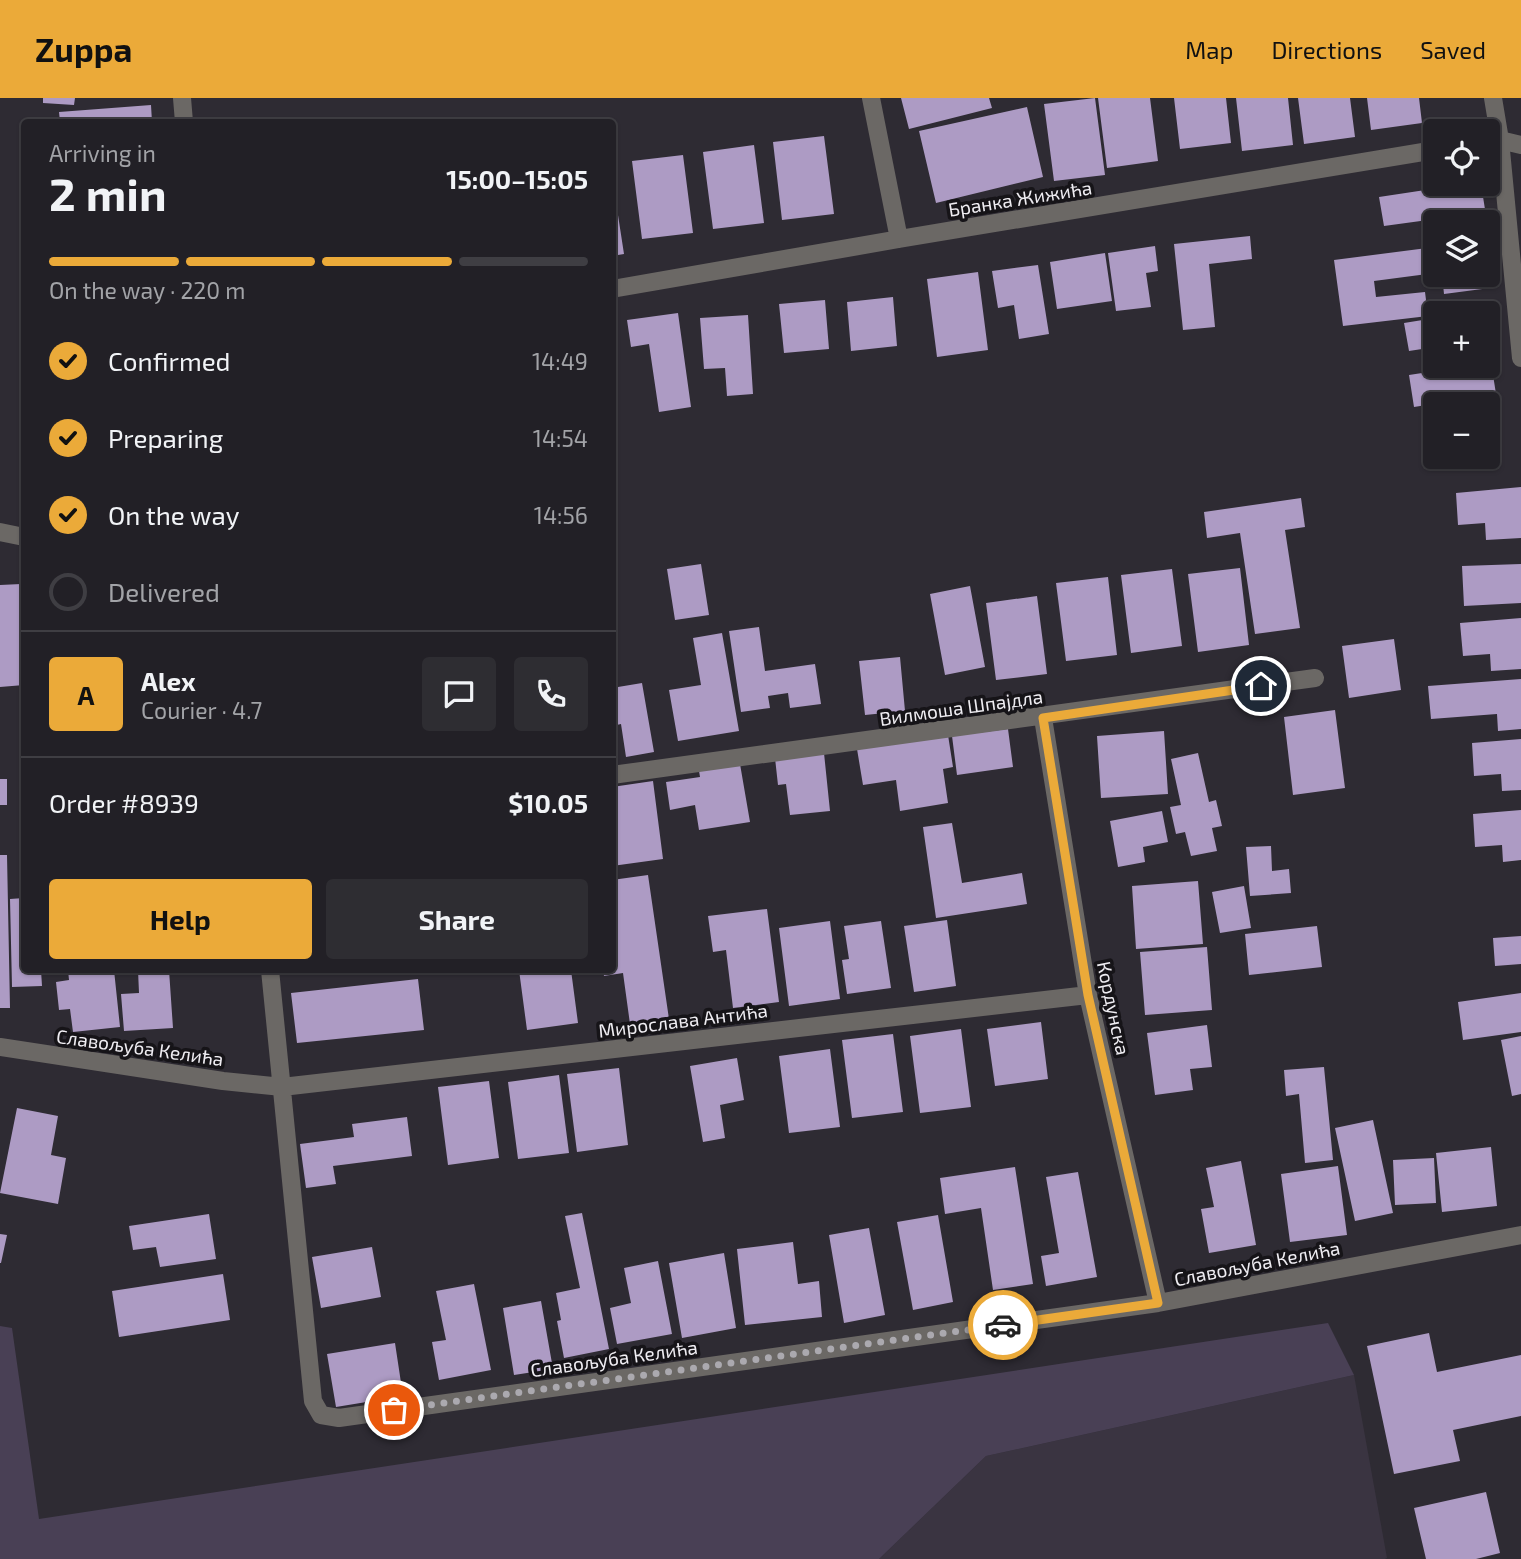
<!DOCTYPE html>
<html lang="en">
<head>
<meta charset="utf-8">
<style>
  body { margin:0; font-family:"Exo 2",sans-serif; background:#2e2d32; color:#f1f3f6; height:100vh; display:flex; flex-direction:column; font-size:26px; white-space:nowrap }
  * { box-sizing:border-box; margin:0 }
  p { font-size:23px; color:#a2a3a7 }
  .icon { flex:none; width:38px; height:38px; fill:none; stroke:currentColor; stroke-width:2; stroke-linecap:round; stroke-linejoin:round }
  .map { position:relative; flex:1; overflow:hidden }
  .details { position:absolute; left:21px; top:21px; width:595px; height:854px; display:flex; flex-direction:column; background:#222026; border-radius:7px; box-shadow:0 2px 5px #0004,0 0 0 2px #3f3e43 }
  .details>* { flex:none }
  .tools { position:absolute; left:1423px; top:21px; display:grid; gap:14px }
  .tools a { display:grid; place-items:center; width:77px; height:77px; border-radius:7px; background:#222026; box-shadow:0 2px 5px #0004,0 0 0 2px #3f3e43; font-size:35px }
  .pin { position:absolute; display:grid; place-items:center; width:60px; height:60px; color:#fff; margin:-30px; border:4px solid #fff; border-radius:50%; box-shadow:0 2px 7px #0007 }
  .courier { position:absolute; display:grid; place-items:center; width:70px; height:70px; margin:-35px; border:5px solid #ebaa39; border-radius:50%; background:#fff; color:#222; box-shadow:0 2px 9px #0007 }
  .summary em { font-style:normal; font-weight:700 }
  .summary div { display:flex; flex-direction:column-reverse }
  .summary { display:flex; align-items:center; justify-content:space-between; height:119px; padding:0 28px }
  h1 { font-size:46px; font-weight:700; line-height:52px }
  .bar { display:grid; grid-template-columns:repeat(4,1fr); gap:10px 7px; align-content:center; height:84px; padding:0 28px }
  .bar i { height:9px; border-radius:5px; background:#3f3e43 }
  .bar .current { background:#ebaa39 }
  .bar p { grid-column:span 4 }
  .line { display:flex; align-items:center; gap:18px; padding:0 28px; border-top:2px solid #3f3e43 }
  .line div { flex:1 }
  .round { display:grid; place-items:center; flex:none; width:74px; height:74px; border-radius:7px; background:#2e2d32 }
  ol { padding:0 28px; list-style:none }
  li { display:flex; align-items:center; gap:21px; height:77px }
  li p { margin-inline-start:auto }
  li .icon { padding:7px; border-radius:50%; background:#ebaa39; color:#111; stroke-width:4 }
  li:last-child { color:#a2a3a7 }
  li i { width:38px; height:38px; border:4px solid #3f3e43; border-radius:50% }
  .primary-button { display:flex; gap:14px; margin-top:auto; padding:14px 28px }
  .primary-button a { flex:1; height:80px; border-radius:7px; background:#ebaa39; color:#111; font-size:28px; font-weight:700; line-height:80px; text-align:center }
  .primary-button a+a { background:#2e2d32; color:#f1f3f6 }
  header { display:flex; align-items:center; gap:42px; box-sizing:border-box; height:98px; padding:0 35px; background:#ebaa39; color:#111 }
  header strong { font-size:33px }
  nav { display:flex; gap:38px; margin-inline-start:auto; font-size:24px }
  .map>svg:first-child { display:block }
  .built { fill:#3a3441 }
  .green { fill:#494055 }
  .building { fill:#ad9bc4 }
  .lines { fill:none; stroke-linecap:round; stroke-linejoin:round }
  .street { stroke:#6b6865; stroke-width:18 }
  .done { stroke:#aba9af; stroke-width:7; stroke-dasharray:0 12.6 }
  .route { stroke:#ebaa39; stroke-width:9 }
  .labels { text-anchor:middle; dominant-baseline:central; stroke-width:7; stroke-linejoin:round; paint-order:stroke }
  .street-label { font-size:19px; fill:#efedf2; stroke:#161418 }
</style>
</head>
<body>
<header>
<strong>Zuppa</strong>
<nav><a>Map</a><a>Directions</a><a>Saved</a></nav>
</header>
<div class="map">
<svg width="1521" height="1461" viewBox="0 0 1521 1461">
  <rect width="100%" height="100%" fill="#2e2b33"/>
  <path class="built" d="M1354 1277 1387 1460 1385 1461H879L986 1358Z"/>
  <path class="green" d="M1328 1225 1354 1277 986 1358 879 1461H0V1228L12 1230 39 1421Z"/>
  <path class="building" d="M43 0H75L74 7 43 5Z
    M901 0H989L992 10 909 31Z
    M1095 0 1105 77 1054 83 1044 6Z
    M1098 0H1150L1158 63 1107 70Z
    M1174 0H1226L1231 45 1180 51Z
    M1236 0H1288L1293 47 1242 53Z
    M1298 0H1350L1355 39 1304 46Z
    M1367 0H1419L1422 25 1371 32Z
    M151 7 152 24H60L59 14Z
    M1027 9 1043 79 936 105 919 33Z
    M824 38 834 116 782 122 773 44Z
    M754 47 764 125 713 131 703 54Z
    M683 57 693 135 642 141 632 63Z
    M612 78 624 156 612 158Z
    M1465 86H1481L1487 124H1435V136L1431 137 1428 122 1384 128 1379 99Z
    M1250 138 1252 161 1209 166 1215 229 1183 232 1174 146Z
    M1155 148 1158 173 1146 175 1151 209 1116 213 1108 155Z
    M1435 149V175L1374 183 1376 199 1425 194 1428 218 1343 228 1334 162Z
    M1105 155 1112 203 1057 211 1050 164Z
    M1038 167 1049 236 1019 241 1014 207 998 210 992 173Z
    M978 174 988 252 937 259 927 181Z
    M1442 177H1488L1490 190 1444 196Z
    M893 199 897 248 851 253 847 204Z
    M825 202 829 251 784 255 779 206Z
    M678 215 691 309 659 314 649 246 631 249 627 222Z
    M748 217 753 296 727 298 725 270 704 271 700 220Z
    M1435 220V249L1409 253 1404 225Z
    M1491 264 1496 296 1414 309 1409 277 1468 268H1488V265Z
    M1521 389V440L1486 442 1485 425 1458 427 1456 395Z
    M1301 400 1305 429 1285 432 1300 530 1255 536 1240 435 1207 440 1204 414Z
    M701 466 709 517 675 522 667 471Z
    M1521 466V505L1464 508 1462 468Z
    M1240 470 1249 547 1198 554 1188 476Z
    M1172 471 1182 548 1131 555 1121 477Z
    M1108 479 1117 557 1066 563 1056 485Z
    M21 486 24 524V587L0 589V487Z
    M970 488 985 569 945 577 930 496Z
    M1037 498 1047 576 996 582 986 505Z
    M1521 520V571L1491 573 1490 556 1463 558 1460 525Z
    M759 529 765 573 815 566 821 606 790 610 788 595 768 598 770 610 741 614 729 533Z
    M722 535 739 633 678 643 669 592 701 587 693 540Z
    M1394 541 1401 592 1349 600 1342 548Z
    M900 559 905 613 865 617 859 563Z
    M1521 581V631L1498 633 1497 616 1431 621 1428 588Z
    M642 585 654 654 626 659 621 626 612 628V590Z
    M1335 612 1345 690 1293 697 1284 619Z
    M1008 631 1013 669 957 677 952 638Z
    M1164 633 1168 696 1101 700 1097 638Z
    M948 637 953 669 943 671 948 705 900 713 896 682 863 687 857 651Z
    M1521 641V692L1502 693 1501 676 1474 678 1472 645Z
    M824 655 830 713 790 717 786 686 778 687 775 660Z
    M1198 655 1209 704 1216 702 1222 728 1212 730 1217 753 1191 758 1185 734 1176 736 1170 709 1181 707 1171 661Z
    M740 666 750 724 699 732 695 707 670 712 666 684 700 679 699 673Z
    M0 681H7V707H0Z
    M653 683 663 761 612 768V689Z
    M1521 712V762L1503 764 1502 747 1475 749 1473 716Z
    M1162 713 1168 744 1143 749 1145 764 1118 769 1110 723Z
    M952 725 962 785 1022 775 1027 806 936 820 923 729Z
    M1271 748 1272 773 1289 771 1291 795 1250 798 1246 749Z
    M0 757H7L10 910H0Z
    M648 777 669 921 630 926 623 875 604 878 603 872H612V843L617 842 612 812V782Z
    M1198 783 1203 846 1136 851 1132 788Z
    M1244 788 1251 830 1220 835 1212 794Z
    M24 800V872H41L42 888 12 889 10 801Z
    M767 811 779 904 733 910 726 852 713 854 708 818Z
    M947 822 956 888 914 894 904 828Z
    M830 823 840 901 789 908 779 830Z
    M881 823 891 890 847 896 842 862 849 861 844 828Z
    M1317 828 1322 869 1249 877 1245 836Z
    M1521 838V866L1495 868 1493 840Z
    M1207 849 1212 912 1145 917 1140 854Z
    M68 872H114L120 929 73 934 70 911 59 912 56 884 69 882Z
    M138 872H169L173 930 124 933 121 896 139 895Z
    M348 872H378V873L348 877Z
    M519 872H571L578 925 527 932Z
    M418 881 424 932 297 945 291 895Z
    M1521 895V934L1463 942 1458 904Z
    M1041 924 1048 981 995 988 987 931Z
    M1207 927 1212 969 1190 971 1193 992 1155 997 1147 935Z
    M961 931 971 1009 920 1015 910 938Z
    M893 936 903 1014 852 1020 842 942Z
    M1521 938V996L1512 998 1501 942Z
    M830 951 840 1029 789 1035 779 958Z
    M737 960 744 1002 720 1007 725 1040 703 1044 690 968Z
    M1324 969 1333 1062 1305 1065 1299 996 1286 998 1284 972Z
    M619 970 628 1047 577 1054 567 976Z
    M559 977 569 1055 518 1061 508 984Z
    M489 983 499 1060 448 1067 438 989Z
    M17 1010 58 1018 51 1057 66 1060 58 1106 0 1095Z
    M407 1019 412 1058 333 1068 336 1086 306 1090 300 1046 354 1039 352 1026Z
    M1373 1022 1393 1115 1355 1123 1335 1030Z
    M1491 1049 1497 1108 1442 1114 1436 1055Z
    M1434 1060 1436 1105 1395 1107 1393 1062Z
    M1241 1063 1256 1147 1209 1155 1201 1111 1214 1109 1206 1070Z
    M1338 1068 1347 1137 1290 1144 1281 1076Z
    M1015 1069 1033 1186 993 1192 981 1110 945 1116 940 1080Z
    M1078 1074 1097 1179 1046 1188 1041 1158 1059 1155 1046 1079Z
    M582 1115 609 1251 564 1260 557 1223 561 1222 556 1195 580 1190 565 1118Z
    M209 1116 216 1161 160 1169 156 1149 133 1152 129 1128Z
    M938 1117 953 1204 913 1212 897 1124Z
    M869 1130 885 1217 844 1225 829 1137Z
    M0 1136 7 1137 1 1165H0Z
    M793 1144 798 1186 819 1183 822 1219 745 1227 737 1151Z
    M372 1149 381 1199 321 1210 312 1159Z
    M724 1155 736 1230 682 1240 669 1165Z
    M658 1163 672 1236 617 1246 610 1210 631 1205 624 1170Z
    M223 1176 230 1222 119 1239 112 1193Z
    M474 1186 491 1272 439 1282 432 1244 446 1242 436 1193Z
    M541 1203 553 1271 514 1277 503 1210Z
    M1429 1235 1437 1274 1521 1257V1318L1453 1332 1460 1363 1394 1376 1367 1248Z
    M395 1245 403 1298 336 1309 327 1256Z
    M1486 1394 1500 1455 1476 1461H1426L1414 1410Z"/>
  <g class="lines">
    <path class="street" d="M182 0 184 24
      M871 0 899 141
      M1493 0 1500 42 1521 260
      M1488 44 1500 42 1521 47
      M612 191 899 141 1435 52
      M0 434 24 439
      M1043 620 1088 897 1158 1205
      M612 677 1315 580
      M270 872 313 1303 321 1317 339 1320 1158 1205 1521 1137
      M0 949 223 983 282 989 1088 897"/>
  </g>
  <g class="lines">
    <path class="done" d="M394 1312 1003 1227"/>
    <path class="route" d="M1003 1227 1158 1205 1088 897 1043 620 1261 588"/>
  </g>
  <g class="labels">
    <g class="street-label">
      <text transform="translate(1020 100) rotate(-9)">Бранка Жижића</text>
      <text transform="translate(961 609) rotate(-8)">Вилмоша Шпајдла</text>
      <text transform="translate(1114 910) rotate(78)">Кордунска</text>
      <text transform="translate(683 922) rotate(-7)">Мирослава Антића</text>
      <text transform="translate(140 949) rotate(8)">Славољуба Келића</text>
      <text transform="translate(1257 1165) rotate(-11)">Славољуба Келића</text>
      <text transform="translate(614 1260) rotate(-8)">Славољуба Келића</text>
    </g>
  </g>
</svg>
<div class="tools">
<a><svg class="icon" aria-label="locate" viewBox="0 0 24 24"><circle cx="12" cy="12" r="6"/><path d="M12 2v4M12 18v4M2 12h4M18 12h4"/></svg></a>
<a><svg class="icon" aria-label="layers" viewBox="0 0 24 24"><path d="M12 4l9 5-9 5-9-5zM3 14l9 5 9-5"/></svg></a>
<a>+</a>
<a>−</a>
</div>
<div class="pin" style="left:394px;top:1312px;background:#ea580c"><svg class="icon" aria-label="bag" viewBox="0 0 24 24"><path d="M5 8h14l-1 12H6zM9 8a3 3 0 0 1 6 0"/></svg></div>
<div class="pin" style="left:1261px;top:588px;background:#1f2937"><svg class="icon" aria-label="home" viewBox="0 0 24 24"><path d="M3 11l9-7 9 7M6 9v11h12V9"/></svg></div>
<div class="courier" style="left:1003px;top:1227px"><svg class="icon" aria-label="car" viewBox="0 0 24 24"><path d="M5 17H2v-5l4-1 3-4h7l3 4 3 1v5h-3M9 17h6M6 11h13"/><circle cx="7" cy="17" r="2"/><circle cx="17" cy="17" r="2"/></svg></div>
<section class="details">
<div class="summary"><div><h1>2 min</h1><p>Arriving in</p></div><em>15:00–15:05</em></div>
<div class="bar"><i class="current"></i><i class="current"></i><i class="current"></i><i></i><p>On the way · 220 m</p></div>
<ol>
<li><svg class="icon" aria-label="check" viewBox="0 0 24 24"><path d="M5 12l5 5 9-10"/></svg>Confirmed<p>14:49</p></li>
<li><svg class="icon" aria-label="check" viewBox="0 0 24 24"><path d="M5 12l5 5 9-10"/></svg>Preparing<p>14:54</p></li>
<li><svg class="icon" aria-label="check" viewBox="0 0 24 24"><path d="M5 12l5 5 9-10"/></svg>On the way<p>14:56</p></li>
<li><i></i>Delivered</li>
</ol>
<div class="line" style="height:126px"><b class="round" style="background:#ebaa39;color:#111">A</b><div><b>Alex</b><p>Courier · 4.7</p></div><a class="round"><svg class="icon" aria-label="chat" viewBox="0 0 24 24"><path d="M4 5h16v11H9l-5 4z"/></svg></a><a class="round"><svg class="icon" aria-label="phone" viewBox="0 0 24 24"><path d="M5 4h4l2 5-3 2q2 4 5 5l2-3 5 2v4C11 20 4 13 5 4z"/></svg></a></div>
<div class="line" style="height:91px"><div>Order #8939</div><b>$10.05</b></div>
<div class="primary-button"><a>Help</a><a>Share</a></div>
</section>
</div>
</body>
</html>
